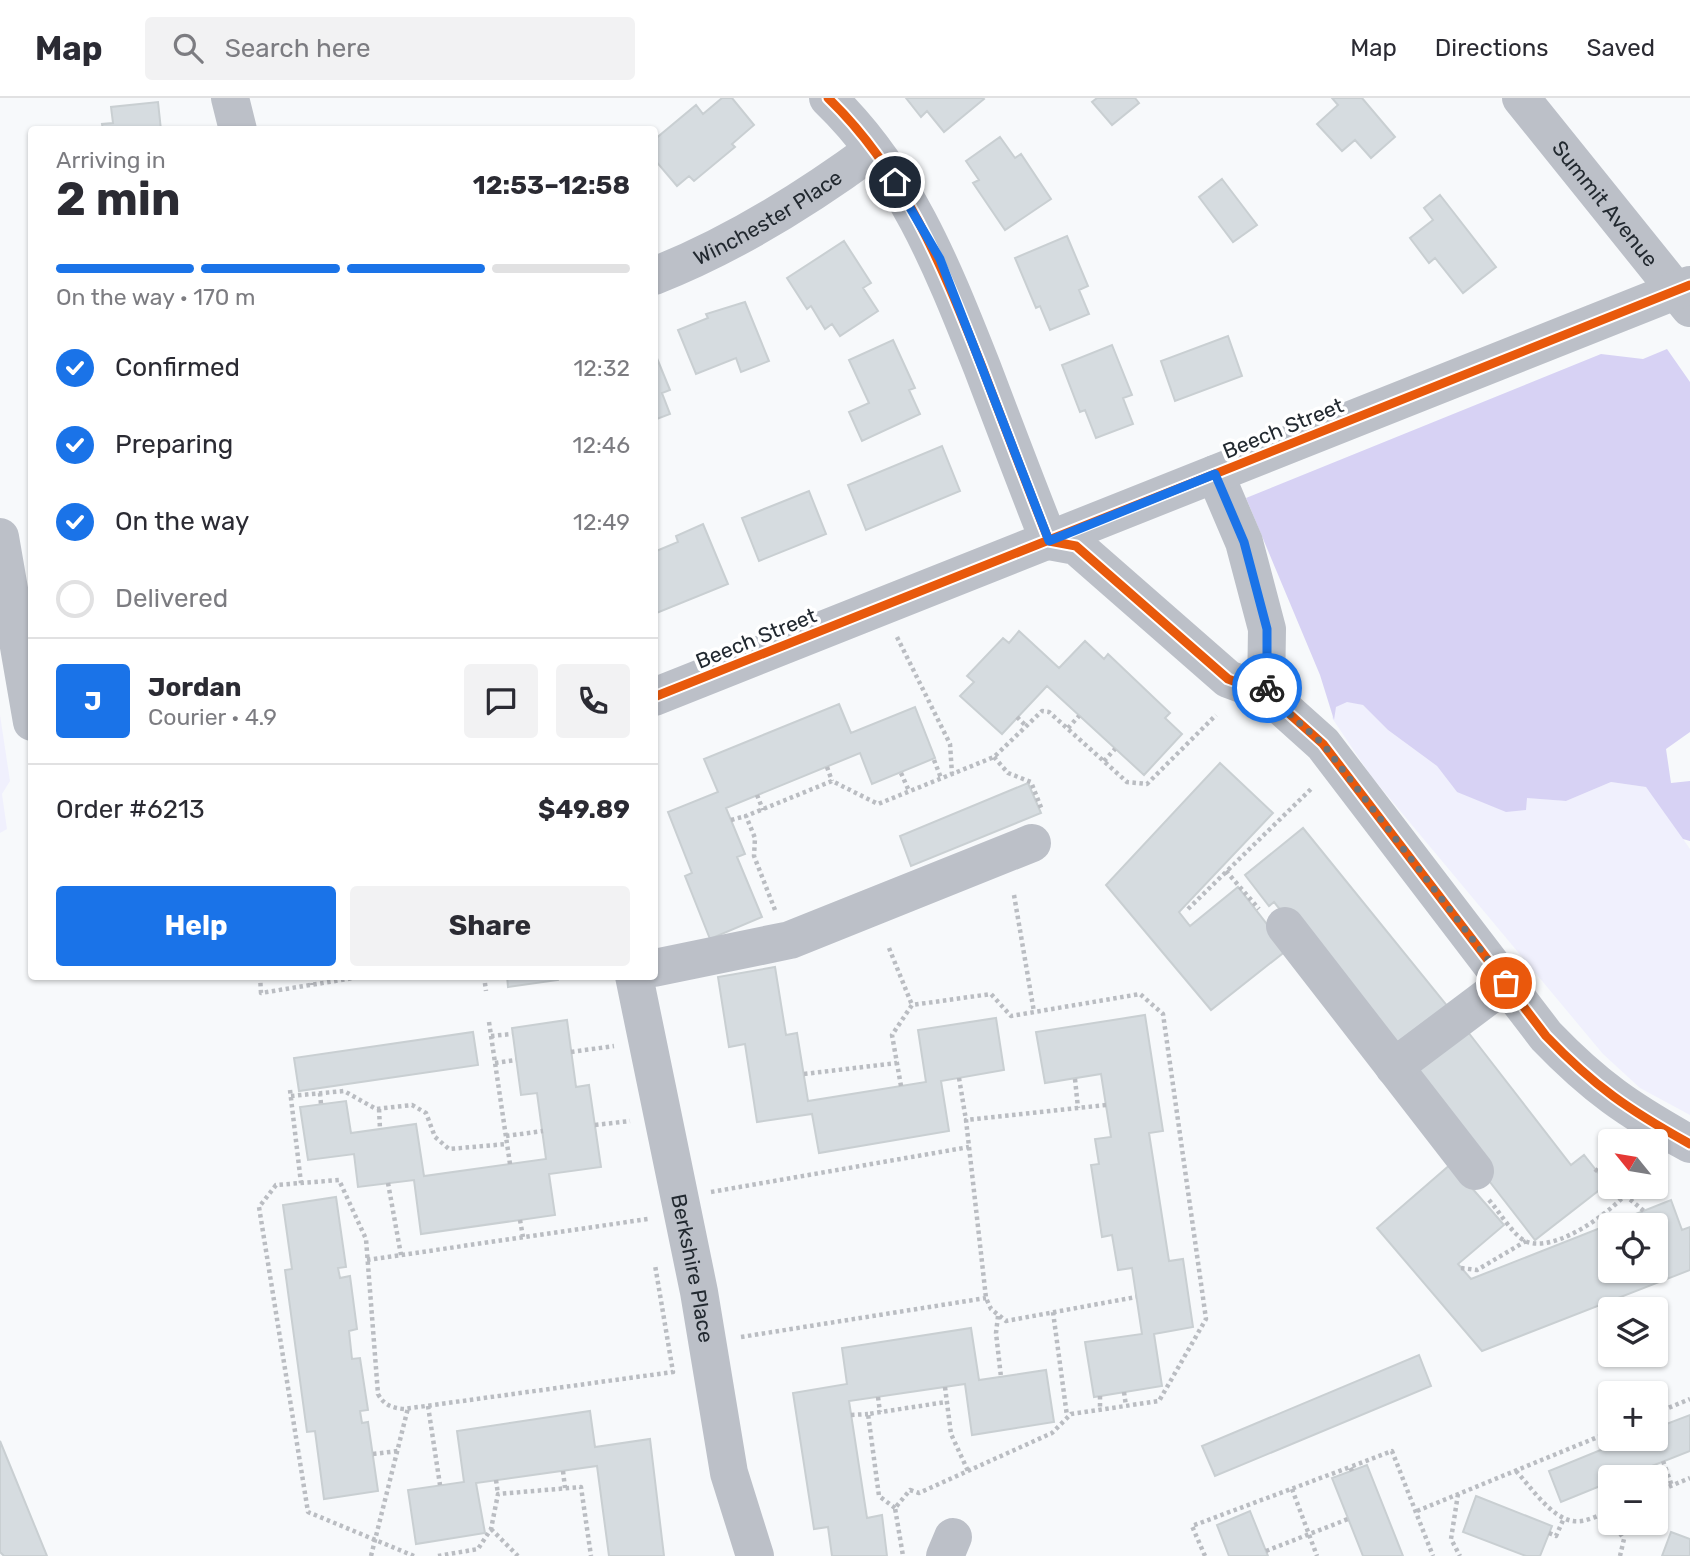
<!DOCTYPE html>
<html lang="en">
<head>
<meta charset="utf-8">
<style>
  body { margin:0; font-family:Rubik,sans-serif; background:#f2f2f3; color:#2b2b33; height:100vh; display:flex; flex-direction:column; font-size:26px; white-space:nowrap }
  * { box-sizing:border-box; margin:0 }
  p { font-size:23px; color:#7c7c81 }
  .icon { flex:none; width:38px; height:38px; fill:none; stroke:currentColor; stroke-width:2; stroke-linecap:round; stroke-linejoin:round }
  .map { position:relative; flex:1; overflow:hidden }
  .panel { position:absolute; left:28px; top:28px; width:630px; height:854px; display:flex; flex-direction:column; background:#fff; border-radius:7px; box-shadow:0 2px 5px #0004 }
  .panel>* { flex:none }
  .needle { width:46px; rotate:300deg }
  .fabs { position:absolute; left:1598px; top:1031px; display:grid; gap:14px }
  .fabs a { display:grid; place-items:center; width:70px; height:70px; border-radius:7px; background:#fff; box-shadow:0 2px 5px #0004; font-size:35px }
  .pin { position:absolute; display:grid; place-items:center; width:60px; height:60px; color:#fff; margin:-30px; border:4px solid #fff; border-radius:50%; box-shadow:0 2px 7px #0007 }
  .courier { position:absolute; display:grid; place-items:center; width:70px; height:70px; margin:-35px; border:5px solid #1a73e8; border-radius:50%; background:#fff; color:#222; box-shadow:0 2px 9px #0007 }
  .overview em { font-style:normal; font-weight:700 }
  .overview div { display:flex; flex-direction:column-reverse }
  .overview { display:flex; align-items:center; justify-content:space-between; height:119px; padding:0 28px }
  h1 { font-size:46px; font-weight:700; line-height:52px }
  .bar { display:grid; grid-template-columns:repeat(4,1fr); gap:10px 7px; align-content:center; height:84px; padding:0 28px }
  .bar i { height:9px; border-radius:5px; background:#e1e1e2 }
  .bar .on { background:#1a73e8 }
  .bar p { grid-column:span 4 }
  .line { display:flex; align-items:center; gap:18px; padding:0 28px; border-top:2px solid #e1e1e2 }
  .line div { flex:1 }
  .round { display:grid; place-items:center; flex:none; width:74px; height:74px; border-radius:7px; background:#f2f2f3 }
  ol { padding:0 28px; list-style:none }
  li { display:flex; align-items:center; gap:21px; height:77px }
  li p { margin-inline-start:auto }
  li .icon { padding:7px; border-radius:50%; background:#1a73e8; color:#fff; stroke-width:4 }
  li:last-child { color:#7c7c81 }
  li i { width:38px; height:38px; border:4px solid #e1e1e2; border-radius:50% }
  .primary-button { display:flex; gap:14px; margin-top:auto; padding:14px 28px }
  .primary-button a { flex:1; height:80px; border-radius:7px; background:#1a73e8; color:#fff; font-size:28px; font-weight:700; line-height:80px; text-align:center }
  .primary-button a+a { background:#f2f2f3; color:#2b2b33 }
  header { display:flex; align-items:center; gap:42px; box-sizing:border-box; height:98px; padding:0 35px; background:#fff; border-bottom:2px solid #e1e1e2 }
  header strong { font-size:33px }
  nav { display:flex; gap:38px; margin-inline-start:auto; font-size:24px }
  .search { width:490px; height:63px; background:#f2f2f3; display:flex; align-items:center; gap:18px; box-sizing:border-box; padding:0 24px; border-radius:7px; color:#7c7c81; font-size:26px }
  .map>svg:first-child { display:block }
  .green { fill:#f0f0fd }
  .forest { fill:#d7d2f4 }
  .building { fill:#d6dce0; stroke:#c9cfd2; stroke-width:2; fill-rule:evenodd }
  .lines { fill:none; stroke-linecap:round; stroke-linejoin:round }
  .path { stroke:#babdc2; stroke-width:4.5; stroke-dasharray:3.5 3.5; stroke-linecap:butt }
  .minor { stroke:#bcc0c8; stroke-width:38 }
  .cycleway-casing { stroke:#fff; stroke-width:13 }
  .cycleway { stroke:#e8590c; stroke-width:9 }
  .done { stroke:#6d7277; stroke-width:7; stroke-dasharray:0 12.6 }
  .route { stroke:#1a73e8; stroke-width:9 }
  .labels { text-anchor:middle; dominant-baseline:central; stroke-width:7; stroke-linejoin:round; paint-order:stroke }
  .street-label { font-size:21px; fill:#222930; stroke:#fff }
</style>
</head>
<body>
<header>
<strong>Map</strong>
<div class="search"><svg class="icon" aria-label="search" viewBox="0 0 24 24"><circle cx="10" cy="10" r="6"/><path d="M15 15l6 6"/></svg>Search here</div>
<nav><a>Map</a><a>Directions</a><a>Saved</a></nav>
</header>
<div class="map">
<svg width="1690" height="1458" viewBox="0 0 1690 1458">
  <rect width="100%" height="100%" fill="#f7f9fb"/>
  <path class="green" d="M1347 603 1363 607 1388 632 1437 668 1457 694 1566 703 1611 684 1647 689 1690 751V1017L1640 990 1603 956 1371 678 1332 620 1336 609Z
    M0 617 10 683 2 696 7 731 0 735Z"/>
  <path class="forest" d="M1667 251 1690 284V634L1666 651 1671 685 1690 683V743L1683 741 1646 689 1611 684 1566 703 1527 700 1526 712 1506 714 1457 694 1437 668 1388 632 1363 607 1347 604 1336 609 1334 622 1320 577 1246 400 1601 256 1643 261Z"/>
  <path class="building" d="M722 0H732L754 27 732 46 735 49 694 83 689 78 677 88 654 61V42L696 7 703 16Z
    M906 0H983L984 1 944 34 927 13 921 19Z
    M1097 0H1135L1139 5 1112 27 1092 4Z
    M1332 0H1362L1395 39 1371 60 1355 42 1342 53 1317 26 1338 7Z
    M158 4 161 32H103L102 26 113 25 111 9Z
    M1000 39 1015 60 1021 56 1051 101 1005 132 973 85 979 82 966 63Z
    M1222 81 1257 127 1233 144 1199 99Z
    M1440 97 1496 169 1463 195 1435 160 1429 165 1410 140 1433 122 1424 110Z
    M1067 138 1088 188 1079 192 1089 216 1050 232 1040 208 1036 210 1015 160Z
    M844 143 871 185 863 190 878 213 840 238 832 226 825 231 811 208 807 211 787 180Z
    M745 204 769 263 741 274 736 260 696 276 678 232 708 220 706 216Z
    M1228 238 1242 278 1175 303 1161 263Z
    M893 242 915 290 909 292 920 316 862 343 849 314 869 305 849 262Z
    M1112 247 1132 297 1123 300 1133 326 1096 340 1085 312 1080 314 1062 267Z
    M654 253 670 292 662 295 670 316 654 322Z
    M942 348 960 393 866 432 848 387Z
    M809 393 826 436 759 463 742 420Z
    M703 426 728 486 654 516V454L678 444 676 438Z
    M1019 533 1059 570 1085 543 1104 561 1108 556 1170 615 1165 620 1182 636 1144 677 1047 588 1002 636 960 598 974 584 967 578 1003 540 1009 545Z
    M839 606 851 635 915 609 935 660 872 686 860 655 726 710 745 756 737 759 762 819 710 841 685 778 692 775 668 714 718 694 704 661Z
    M1220 665 1273 715 1179 814 1190 828 1238 789 1287 852 1211 912 1106 787Z
    M1028 685 1041 715 911 768 900 738Z
    M1303 730 1453 915 1399 959 1274 804 1269 808 1245 777Z
    M775 869 786 937 797 935 808 1003 926 984 918 932 996 920 1004 972 941 983 949 1033 819 1055 812 1016 757 1024 745 946 729 949 718 879Z
    M507 878H558V882L508 889Z
    M1145 917 1163 1033 1149 1035 1169 1163 1183 1161 1193 1229 1154 1236 1162 1288 1094 1299 1085 1244 1142 1236 1132 1170 1118 1172 1112 1137 1102 1139 1091 1067 1099 1066 1095 1041 1111 1039 1101 976 1045 985 1036 934Z
    M567 922 576 989 589 987 601 1069 549 1076 555 1117 421 1136 414 1082 358 1089 354 1056 308 1062 300 1009 346 1003 351 1035 416 1026 424 1078 546 1061 537 995 521 997 512 930Z
    M1461 925 1571 1067 1584 1057 1607 1086 1535 1142 1402 971Z
    M473 934 478 967 299 993 294 960Z
    M1451 1066 1504 1127 1458 1166 1471 1181 1671 1102 1682 1132 1690 1129V1172L1482 1253 1377 1130ZM1610 1127H1656V1172H1610Z
    M336 1099 346 1169 338 1170 340 1180 350 1178 357 1231 349 1233 352 1261 360 1260 368 1312 360 1313 362 1325 368 1324 378 1393 324 1401 315 1333 307 1334 285 1172 292 1171 283 1107Z
    M971 1230 979 1282 1046 1272 1054 1324 972 1337 965 1286 849 1303 867 1420 882 1417 887 1458H832L828 1429 814 1431 793 1295 847 1286 842 1250Z
    M1419 1257 1431 1288 1215 1378 1202 1348Z
    M590 1313 595 1349 650 1341 664 1458H609L597 1368 476 1385 485 1435 416 1446 408 1392 464 1384 457 1333Z
    M1690 1317V1353L1624 1379H1610V1384L1561 1404 1549 1373 1630 1340H1656V1330Z
    M0 1343 47 1458H4L0 1454Z
    M1367 1367 1403 1458H1363L1332 1380Z
    M1476 1398 1552 1428 1540 1458H1526L1463 1434Z
    M1250 1413 1268 1458H1229L1217 1427Z
    M1671 1434 1690 1441V1458H1662Z"/>
  <g class="lines">
    <path class="path" d="M897 539 950 646 952 676
      M1017 619 1026 628
      M1068 630 1079 618
      M994 659 1008 675 1031 684 1042 712
      M934 662 941 680
      M1104 663 1115 651
      M827 669 832 683
      M901 675 909 693
      M757 697 763 712
      M731 722 746 718
      M1226 773 1259 811
      M1014 797 1034 914
      M1188 811 1311 691
      M775 812 754 758 755 740 746 718 832 683 878 706 994 659 1042 613 1049 614 1127 684 1147 686 1216 617
      M889 850 912 907
      M260 878 261 895 366 878
      M311 878 312 887
      M484 878 486 893
      M489 924 510 1066
      M491 938 512 936
      M571 954 614 948
      M495 965 516 962
      M804 976 897 965
      M959 980 966 1022
      M1075 981 1078 1010
      M901 988 892 937 912 907 991 896 1011 918 1140 896 1163 916 1206 1221 1159 1303 1071 1316 1052 1335 919 1395 910 1392 895 1410 903 1458
      M290 992 301 1085
      M320 995 321 1006
      M291 998 344 993 376 1011 412 1007 426 1015 435 1039 449 1051 507 1046
      M1106 1007 966 1022 986 1200 991 1211 1006 1223 1136 1199
      M379 1011 380 1031
      M595 1027 630 1023
      M506 1038 543 1033
      M1595 1071 1610 1085
      M388 1085 401 1157
      M1614 1088 1644 1113
      M711 1094 969 1049
      M1489 1102C1499 1113 1512 1136 1525 1143 1555 1157 1616 1111 1633 1088
      M520 1122 523 1139
      M367 1162 648 1121
      M1461 1170 1477 1172 1526 1143
      M1053 1214 1067 1318
      M998 1218 996 1235 1001 1279
      M741 1239 986 1200
      M945 1289 951 1336 968 1373
      M1124 1294 1126 1308
      M1100 1298V1311
      M878 1299 880 1314
      M428 1308 440 1387
      M1656 1315 1690 1301
      M851 1317 868 1316
      M373 1356 398 1353
      M1663 1363 1672 1388
      M563 1373 565 1390
      M1352 1373 1350 1369 1392 1353 1433 1458
      M1516 1373C1530 1388 1551 1420 1573 1423 1585 1425 1600 1417 1610 1412
      M496 1382 498 1396
      M1601 1388 1610 1407
      M1292 1391 1317 1458
      M1656 1394 1690 1380
      M1458 1396 1451 1441 1460 1458
      M895 1410 879 1398 868 1316 946 1304
      M1417 1413 1610 1334
      M1605 1414 1610 1422
      M1612 1424 1624 1441 1620 1458
      M491 1431 518 1458
      M1549 1435 1556 1438 1564 1420
      M1266 1453 1348 1421
      M371 1458 408 1310
      M414 1458 308 1414 259 1109 276 1087 339 1082 366 1141 378 1296C384 1307 392 1310 404 1311L673 1274 655 1167
      M438 1458 478 1451 491 1431 498 1396 581 1389 591 1458
      M1205 1458 1192 1428 1350 1369"/>
    <g class="minor">
      <path d="M230 0 238 32"/>
      <path d="M828 0C906 75 943 171 982 269 1004 327 1026 385 1049 443L1076 448 1228 581 1266 595 1323 646 1546 938C1595 989 1629 1012 1690 1046"/>
      <path id="s1" d="M1521 0 1690 210"/>
      <path id="s2" d="M654 178C733 147 805 102 873 52"/>
      <path d="M1215 376 1244 444 1267 531 1266 595"/>
      <path d="M0 439 32 624"/>
      <path d="M654 599 1690 187"/>
      <path d="M1285 828 1475 1073"/>
      <path d="M654 870 790 842 1032 745"/>
      <path id="s3" d="M634 878 699 1194 729 1375 755 1458"/>
      <path d="M1394 969 1506 885"/>
      <path d="M945 1458 953 1439"/>
    </g>
    <defs>
      <path id="cycleway" d="M828 0C906 75 943 171 982 269 1004 327 1026 385 1049 443L1076 448 1228 581 1266 595 1323 646 1546 938C1595 989 1629 1012 1690 1046
        M654 599 1690 187"/>
    </defs>
    <use href="#cycleway" class="cycleway-casing"/>
    <use href="#cycleway" class="cycleway"/>
  </g>
  <g class="lines">
    <path class="done" d="M1267 590 1266 595 1323 646 1506 885"/>
    <path class="route" d="M895 84 940 161 1049 443 1215 376 1244 444 1267 531V590"/>
  </g>
  <g class="labels">
    <g class="street-label">
      <text stroke="none"><textPath href="#s1" startOffset="135">Summit Avenue</textPath></text>
      <text stroke="none"><textPath href="#s2" startOffset="128">Winchester Place</textPath></text>
      <text transform="translate(1283 330) rotate(-22)">Beech Street</text>
      <text transform="translate(756 540) rotate(-22)">Beech Street</text>
      <text stroke="none"><textPath href="#s3" startOffset="298">Berkshire Place</textPath></text>
    </g>
  </g>
</svg>
<div class="fabs">
<a><svg class="needle" viewBox="-14 -14 28 28"><path d="M0-13l5 13h-10z" fill="#e53935"/><path d="M0 13l5-13h-10z" fill="#7c7c81"/></svg></a>
<a><svg class="icon" aria-label="locate" viewBox="0 0 24 24"><circle cx="12" cy="12" r="6"/><path d="M12 2v4M12 18v4M2 12h4M18 12h4"/></svg></a>
<a><svg class="icon" aria-label="layers" viewBox="0 0 24 24"><path d="M12 4l9 5-9 5-9-5zM3 14l9 5 9-5"/></svg></a>
<a>+</a>
<a>−</a>
</div>
<div class="pin" style="left:1506px;top:885px;background:#ea580c"><svg class="icon" aria-label="bag" viewBox="0 0 24 24"><path d="M5 8h14l-1 12H6zM9 8a3 3 0 0 1 6 0"/></svg></div>
<div class="pin" style="left:895px;top:84px;background:#1f2937"><svg class="icon" aria-label="home" viewBox="0 0 24 24"><path d="M3 11l9-7 9 7M6 9v11h12V9"/></svg></div>
<div class="courier" style="left:1267px;top:590px"><svg class="icon" aria-label="bike" viewBox="0 0 24 24"><circle cx="6" cy="16" r="4"/><circle cx="18" cy="16" r="4"/><path d="M6 16l4-8h5l3 8M10 8l3 8H6M13 5h3"/></svg></div>
<section class="panel">
<div class="overview"><div><h1>2 min</h1><p>Arriving in</p></div><em>12:53–12:58</em></div>
<div class="bar"><i class="on"></i><i class="on"></i><i class="on"></i><i></i><p>On the way · 170 m</p></div>
<ol>
<li><svg class="icon" aria-label="check" viewBox="0 0 24 24"><path d="M5 12l5 5 9-10"/></svg>Confirmed<p>12:32</p></li>
<li><svg class="icon" aria-label="check" viewBox="0 0 24 24"><path d="M5 12l5 5 9-10"/></svg>Preparing<p>12:46</p></li>
<li><svg class="icon" aria-label="check" viewBox="0 0 24 24"><path d="M5 12l5 5 9-10"/></svg>On the way<p>12:49</p></li>
<li><i></i>Delivered</li>
</ol>
<div class="line" style="height:126px"><b class="round" style="background:#1a73e8;color:#fff">J</b><div><b>Jordan</b><p>Courier · 4.9</p></div><a class="round"><svg class="icon" aria-label="chat" viewBox="0 0 24 24"><path d="M4 5h16v11H9l-5 4z"/></svg></a><a class="round"><svg class="icon" aria-label="phone" viewBox="0 0 24 24"><path d="M5 4h4l2 5-3 2q2 4 5 5l2-3 5 2v4C11 20 4 13 5 4z"/></svg></a></div>
<div class="line" style="height:91px"><div>Order #6213</div><b>$49.89</b></div>
<div class="primary-button"><a>Help</a><a>Share</a></div>
</section>
</div>
</body>
</html>
